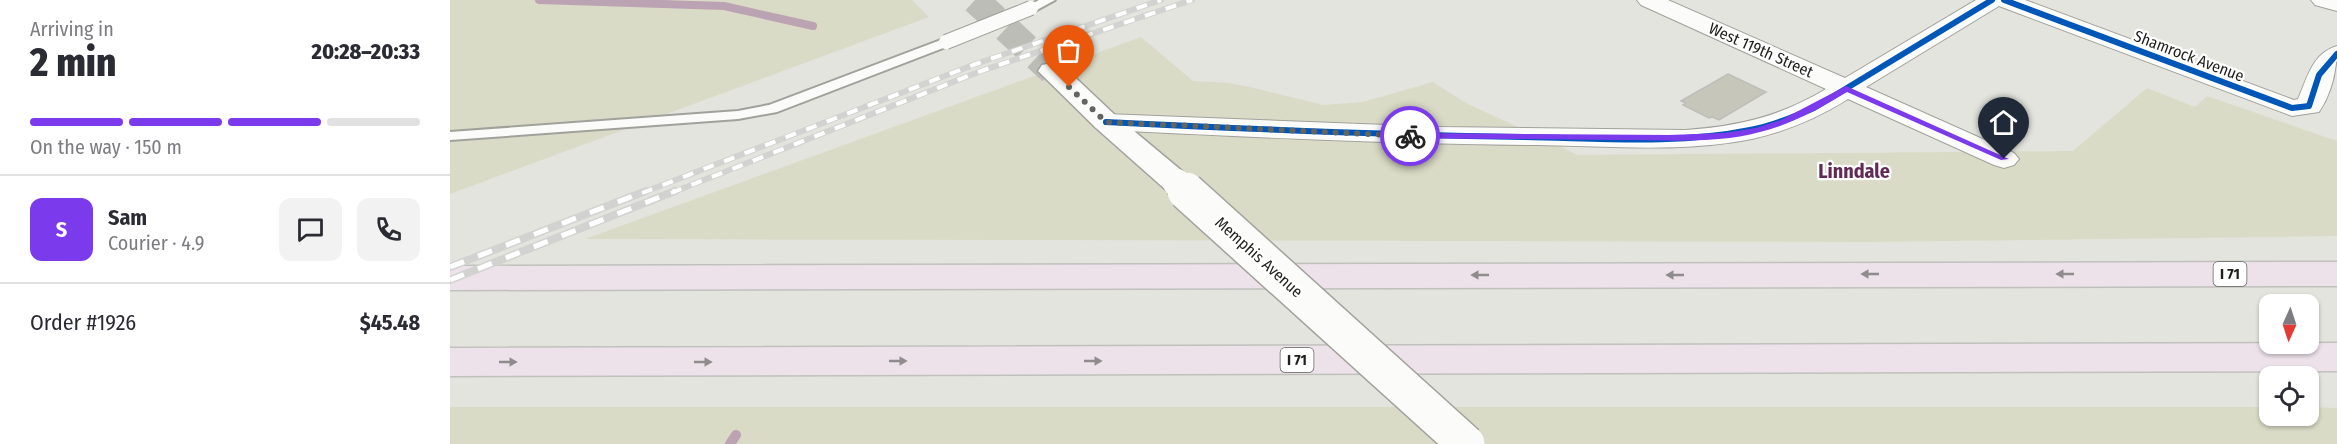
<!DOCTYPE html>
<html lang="en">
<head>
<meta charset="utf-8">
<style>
  body { margin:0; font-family:"Fira Sans Condensed",sans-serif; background:#f2f2f3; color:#2b2b33; height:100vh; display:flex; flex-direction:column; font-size:22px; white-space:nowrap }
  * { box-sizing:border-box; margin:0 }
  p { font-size:20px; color:#7c7c81 }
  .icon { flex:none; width:33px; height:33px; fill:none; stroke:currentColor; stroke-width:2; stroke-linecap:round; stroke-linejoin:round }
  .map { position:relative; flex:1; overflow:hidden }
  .drawer { display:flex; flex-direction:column; background:#fff; width:450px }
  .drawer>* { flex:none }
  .needle { width:39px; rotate:183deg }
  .controls { position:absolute; left:1809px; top:294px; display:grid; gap:12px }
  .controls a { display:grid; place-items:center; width:60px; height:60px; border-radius:12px; background:#fff; box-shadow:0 2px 4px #0004; font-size:30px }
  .pin { position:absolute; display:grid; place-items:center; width:51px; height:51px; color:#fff; margin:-62px -26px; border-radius:50% 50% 50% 0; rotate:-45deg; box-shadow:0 0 6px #0007 }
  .pin .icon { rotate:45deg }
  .courier { position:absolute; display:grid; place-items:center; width:60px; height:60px; margin:-30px; border:4px solid #7c3aed; border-radius:50%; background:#fff; color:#222; box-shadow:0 2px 8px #0007 }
  .head em { font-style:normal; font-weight:800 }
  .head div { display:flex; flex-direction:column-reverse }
  .head { display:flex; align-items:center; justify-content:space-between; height:102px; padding:0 30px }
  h1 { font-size:39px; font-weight:800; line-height:45px }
  .bar { display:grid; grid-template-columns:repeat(4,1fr); gap:9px 6px; align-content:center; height:72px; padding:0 30px }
  .bar i { height:8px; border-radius:4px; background:#e1e1e2 }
  .bar .active { background:#7c3aed }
  .bar p { grid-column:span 4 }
  .line { display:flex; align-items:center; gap:15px; padding:0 30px; border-top:2px solid #e1e1e2 }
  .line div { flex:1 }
  .round { display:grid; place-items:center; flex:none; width:63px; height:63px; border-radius:12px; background:#f2f2f3 }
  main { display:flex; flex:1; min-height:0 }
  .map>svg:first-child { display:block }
  .green { fill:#dadbc6 }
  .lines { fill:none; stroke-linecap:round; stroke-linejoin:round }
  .stream-far1 { stroke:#bca3b3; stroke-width:8 }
  .stream { stroke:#bca3b3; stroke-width:10 }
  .building { fill:#c6c6bb; stroke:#bebeb9; stroke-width:1.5 }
  .secondary-tunnel { stroke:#bdbdb7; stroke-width:28; stroke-dasharray:28 14; stroke-linecap:butt }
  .service-casing { stroke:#a1a19c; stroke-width:4 }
  .minor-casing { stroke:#a1a19c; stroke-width:2 }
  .secondary-casing { stroke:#a1a19c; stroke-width:3 }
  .motorway-casing { stroke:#c0c0bd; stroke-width:3 }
  .service { fill:#fbfbfa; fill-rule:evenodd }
  .minor { fill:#fbfbfa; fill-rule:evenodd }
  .secondary { fill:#fbfbfa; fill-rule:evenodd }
  .motorway { fill:#ede2ea; fill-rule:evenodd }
  .rail-far1-casing { stroke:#d2d3d0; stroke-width:6 }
  .rail-casing { stroke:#d2d3d0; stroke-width:8 }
  .rail-far1 { stroke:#fff; stroke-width:4; stroke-dasharray:11; stroke-linecap:butt }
  .rail { stroke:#fff; stroke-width:5; stroke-dasharray:15; stroke-linecap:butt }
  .service-bridge-casing { stroke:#a1a19c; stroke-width:16; stroke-linecap:butt }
  .secondary-bridge-far1-casing { stroke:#a1a19c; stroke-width:30; stroke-linecap:butt }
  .secondary-bridge-casing { stroke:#a1a19c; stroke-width:40; stroke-linecap:butt }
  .service-bridge { stroke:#fbfbfa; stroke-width:14 }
  .secondary-bridge-far1 { stroke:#fbfbfa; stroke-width:28 }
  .secondary-bridge { stroke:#fbfbfa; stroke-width:37 }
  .cycleway-casing { stroke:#fff; stroke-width:9 }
  .cycleway { stroke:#0057b8; stroke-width:6 }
  .oneway { fill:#908b8d }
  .route { fill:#7c3aed }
  .done { stroke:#64655f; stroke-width:6; stroke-dasharray:0 10.8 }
  .labels { text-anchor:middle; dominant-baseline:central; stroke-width:4.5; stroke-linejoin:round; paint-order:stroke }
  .shield { fill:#fff; stroke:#62635f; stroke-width:1.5 }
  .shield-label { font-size:15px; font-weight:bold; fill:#1f201b }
  .street-label { font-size:16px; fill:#1f201b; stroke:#fff }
  .quarter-label { font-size:20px; font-weight:bold; fill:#612954; stroke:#fff }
</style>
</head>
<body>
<main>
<section class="drawer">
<div class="head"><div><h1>2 min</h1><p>Arriving in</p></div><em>20:28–20:33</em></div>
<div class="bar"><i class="active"></i><i class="active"></i><i class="active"></i><i></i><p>On the way · 150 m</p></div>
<div class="line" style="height:108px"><b class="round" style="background:#7c3aed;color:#fff">S</b><div><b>Sam</b><p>Courier · 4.9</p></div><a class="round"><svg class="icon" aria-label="chat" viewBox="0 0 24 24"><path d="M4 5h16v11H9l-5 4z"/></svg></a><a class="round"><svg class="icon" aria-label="phone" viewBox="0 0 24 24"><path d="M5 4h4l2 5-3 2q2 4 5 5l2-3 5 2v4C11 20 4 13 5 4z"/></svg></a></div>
<div class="line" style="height:78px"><div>Order #1926</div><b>$45.48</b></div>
</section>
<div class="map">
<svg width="1887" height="444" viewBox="0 0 1887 444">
  <rect width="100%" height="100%" fill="#e4e4de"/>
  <path class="green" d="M0 0H462L479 17 0 194Z
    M691 37 743 81 779 83 804 88 873 105 913 102 983 82 1016 103 1128 155 1623 151 1697 88 1745 107 1757 96 1887 141V236L1418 242 135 239Z
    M0 407H1819L1820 416H1858L1859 407 1887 408V444H0Z"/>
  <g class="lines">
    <path class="stream-far1" d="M89 0 274 6 363 26"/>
    <path class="stream" d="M280 444 286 435"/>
  </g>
  <path class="building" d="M1278 74 1316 92 1269 120 1262 117 1259 118 1233 105 1236 103 1231 101Z"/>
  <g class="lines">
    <path class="secondary-tunnel" d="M525 0 602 71"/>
    <defs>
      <path id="service" d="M589 0H605L585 11H577L575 8Z
        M496 38 502 42 501 45 327 112 288 119 0 140V132L288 111 319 105Z"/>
      <path id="minor" d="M1187 0H1218L1395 78 1526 0H1575L1844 100 1848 99C1857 79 1862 53 1887 46 1887 69 1882 93 1869 112L1842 116 1549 6 1416 87 1564 153 1569 159 1564 165 1554 168 1544 165 1398 99C1368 118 1337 131 1302 139 1232 153 1159 146 1088 145 944 144 800 137 656 130L646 128 642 122 646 116 656 114 989 127 1235 130C1289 126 1329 117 1376 89L1191 5Z
        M1861 0H1887V11L1865 5Z"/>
      <path id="secondary" d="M602 63 612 65 666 116 738 176 743 183 738 190 727 192 716 190 646 128 588 71 592 65Z"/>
      <path id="motorway" d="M1887 262V286L0 290V266Z
        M1887 343V371L0 376V348Z"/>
    </defs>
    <use href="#service" class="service-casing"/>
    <use href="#minor" class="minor-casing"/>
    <use href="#secondary" class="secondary-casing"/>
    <use href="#motorway" class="motorway-casing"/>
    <use href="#service" class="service"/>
    <use href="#minor" class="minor"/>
    <use href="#secondary" class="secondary"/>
    <use href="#motorway" class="motorway"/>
    <defs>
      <path id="rail-far1" d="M192 193 523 65 711 0
        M221 193 531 71 742 0"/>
      <path id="rail" d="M0 267 196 191
        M0 280 225 191"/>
    </defs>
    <use href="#rail-far1" class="rail-far1-casing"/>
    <use href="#rail" class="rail-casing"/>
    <use href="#rail-far1" class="rail-far1"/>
    <use href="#rail" class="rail"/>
    <defs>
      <path id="service-bridge" d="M496 42 581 8"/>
      <path id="secondary-bridge-far1" d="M727 183 738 193"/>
      <path id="secondary-bridge" d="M736 191 1016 444"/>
    </defs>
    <use href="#service-bridge" class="service-bridge-casing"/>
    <use href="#secondary-bridge-far1" class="secondary-bridge-far1-casing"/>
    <use href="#secondary-bridge" class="secondary-bridge-casing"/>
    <use href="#service-bridge" class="service-bridge"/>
    <use href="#secondary-bridge-far1" class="secondary-bridge-far1"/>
    <use href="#secondary-bridge" class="secondary-bridge"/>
    <defs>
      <path id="cycleway" d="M1554 0 1842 108 1859 106 1869 75 1887 54
        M656 122C795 129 934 135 1073 137 1148 138 1226 145 1300 130 1322 126 1343 117 1364 108L1542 0"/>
    </defs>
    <use href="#cycleway" class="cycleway-casing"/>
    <use href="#cycleway" class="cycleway"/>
  </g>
  <defs><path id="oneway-solid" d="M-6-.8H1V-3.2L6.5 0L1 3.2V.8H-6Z" transform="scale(1.5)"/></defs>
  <g class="oneway">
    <use href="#oneway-solid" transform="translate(1420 274) rotate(180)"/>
    <use href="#oneway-solid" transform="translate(1615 274) rotate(180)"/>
    <use href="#oneway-solid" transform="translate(1030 275) rotate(180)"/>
    <use href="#oneway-solid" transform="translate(1225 275) rotate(180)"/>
    <use href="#oneway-solid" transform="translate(448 361)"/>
    <use href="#oneway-solid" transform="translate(643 361)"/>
    <use href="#oneway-solid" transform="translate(58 362)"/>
    <use href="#oneway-solid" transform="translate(253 362)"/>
  </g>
  <path class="route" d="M1396 86 1559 159 1551 160 1397 92C1369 109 1342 124 1310 132 1266 144 1216 140 1170 140 1100 139 1030 139 960 138L956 136 960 133 1219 135 1274 133 1306 128 1331 120Z"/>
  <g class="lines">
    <path class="done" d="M619 87 656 122 960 136"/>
  </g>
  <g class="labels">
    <g class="shield">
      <rect x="1763.5" y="262" width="33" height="24" rx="4.5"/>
      <rect x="830.5" y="348" width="33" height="24" rx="4.5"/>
    </g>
    <g class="shield-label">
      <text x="1780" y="274">I 71</text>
      <text x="847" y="360">I 71</text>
    </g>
    <g class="street-label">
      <text transform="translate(1311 50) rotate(24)">West 119th Street</text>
      <text transform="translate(1739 56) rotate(21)">Shamrock Avenue</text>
      <text transform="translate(809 257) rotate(42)">Memphis Avenue</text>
    </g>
    <g class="quarter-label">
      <text x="1404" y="171">Linndale</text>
    </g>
  </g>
</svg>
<div class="controls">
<a><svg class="needle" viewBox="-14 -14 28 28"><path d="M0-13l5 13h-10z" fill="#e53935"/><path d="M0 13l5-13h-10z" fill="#7c7c81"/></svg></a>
<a><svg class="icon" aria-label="locate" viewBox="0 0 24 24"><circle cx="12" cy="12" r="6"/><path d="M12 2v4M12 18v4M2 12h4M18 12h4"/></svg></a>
</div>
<div class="pin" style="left:619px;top:87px;background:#ea580c"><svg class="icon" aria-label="bag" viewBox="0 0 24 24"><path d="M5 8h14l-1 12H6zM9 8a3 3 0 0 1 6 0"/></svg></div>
<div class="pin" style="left:1554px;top:159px;background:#1f2937"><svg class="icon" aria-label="home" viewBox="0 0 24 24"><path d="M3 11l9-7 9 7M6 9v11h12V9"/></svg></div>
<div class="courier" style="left:960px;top:136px"><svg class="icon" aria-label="bike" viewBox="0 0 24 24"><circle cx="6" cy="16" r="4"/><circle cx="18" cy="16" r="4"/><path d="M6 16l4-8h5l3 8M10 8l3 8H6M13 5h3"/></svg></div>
</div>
</main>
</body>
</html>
